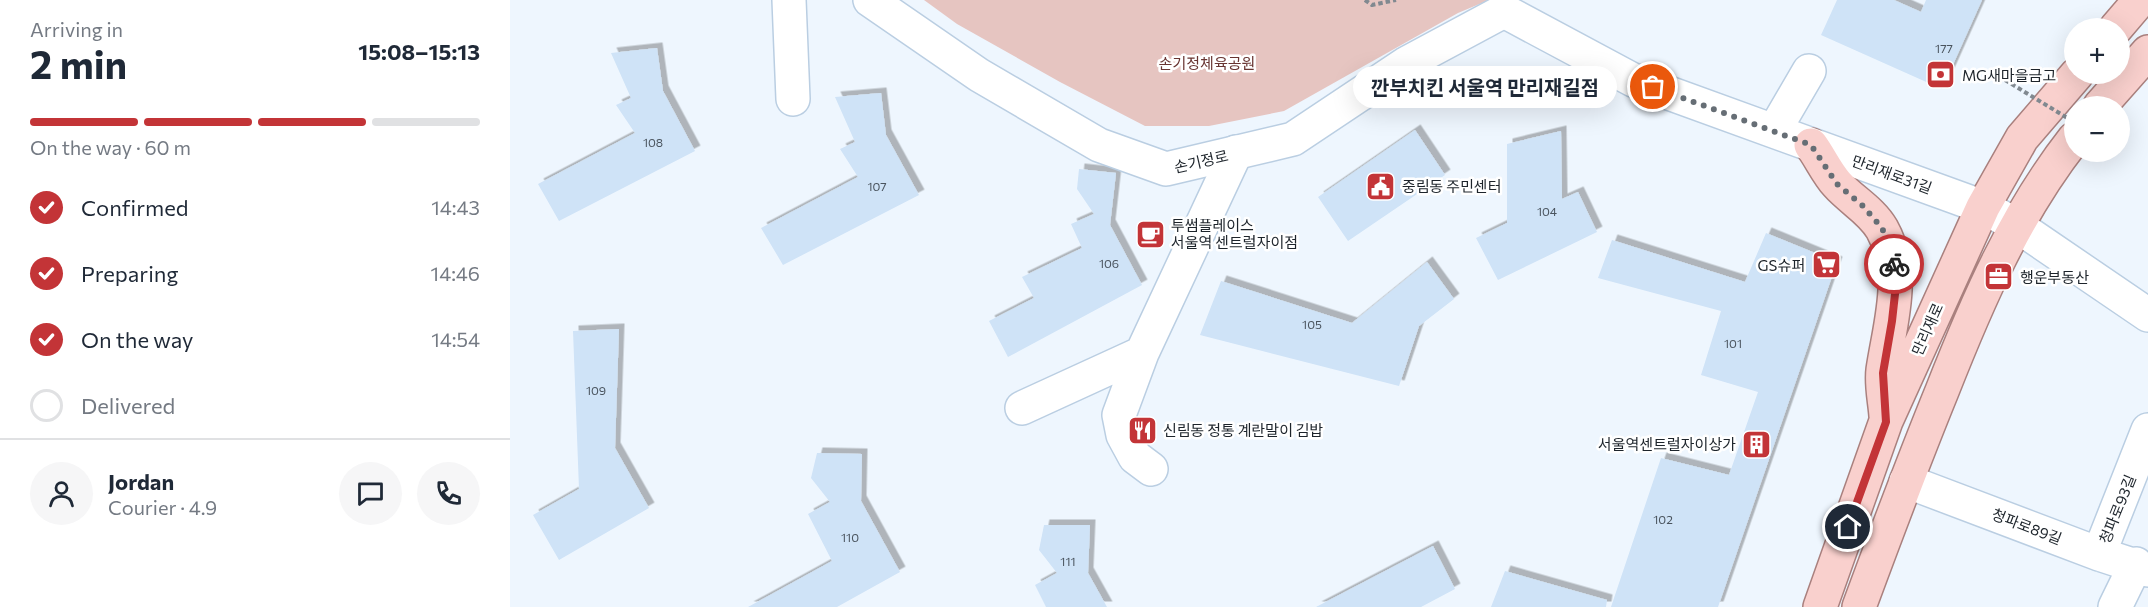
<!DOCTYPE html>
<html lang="en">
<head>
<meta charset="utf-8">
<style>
  body { margin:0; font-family:Commissioner,"Noto Sans KR",sans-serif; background:#f6f6f7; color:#1f2937; height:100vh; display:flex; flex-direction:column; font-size:22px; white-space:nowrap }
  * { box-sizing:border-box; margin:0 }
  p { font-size:20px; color:#747a83 }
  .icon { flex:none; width:33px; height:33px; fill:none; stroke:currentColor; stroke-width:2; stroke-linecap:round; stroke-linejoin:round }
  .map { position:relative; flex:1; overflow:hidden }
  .sheet { display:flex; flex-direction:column; background:#fff; width:510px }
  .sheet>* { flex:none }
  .fabs { position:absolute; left:1554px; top:18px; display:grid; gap:12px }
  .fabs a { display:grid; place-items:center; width:66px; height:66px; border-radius:50%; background:#fff; box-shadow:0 6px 24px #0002; font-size:30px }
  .pin { position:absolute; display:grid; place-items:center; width:51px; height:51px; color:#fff; margin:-26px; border:3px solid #fff; border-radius:50%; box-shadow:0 2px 6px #0007 }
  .courier { position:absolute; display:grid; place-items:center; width:60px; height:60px; margin:-30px; border:4px solid #c33437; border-radius:50%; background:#fff; color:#222; box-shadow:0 2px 8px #0007 }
  .bubble { position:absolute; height:42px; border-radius:21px; background:#fff; box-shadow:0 6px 24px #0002; font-size:20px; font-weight:700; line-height:42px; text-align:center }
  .head em { font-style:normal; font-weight:700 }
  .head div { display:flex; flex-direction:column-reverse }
  .head { display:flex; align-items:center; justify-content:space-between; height:102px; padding:0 30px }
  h1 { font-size:39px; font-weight:700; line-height:45px }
  .bar { display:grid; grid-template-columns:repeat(4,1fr); gap:9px 6px; align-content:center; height:72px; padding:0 30px }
  .bar i { height:8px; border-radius:4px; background:#e0e1e3 }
  .bar .selected { background:#c33437 }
  .bar p { grid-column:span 4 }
  .line { display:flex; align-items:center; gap:15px; padding:0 30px; border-top:2px solid #e0e1e3 }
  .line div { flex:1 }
  .round { display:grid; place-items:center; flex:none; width:63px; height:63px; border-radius:32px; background:#f6f6f7 }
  ol { padding:0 30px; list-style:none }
  li { display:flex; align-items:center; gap:18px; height:66px }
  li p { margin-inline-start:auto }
  li .icon { padding:6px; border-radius:50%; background:#c33437; color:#fff; stroke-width:4 }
  li:last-child { color:#747a83 }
  li i { width:33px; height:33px; border:3px solid #e0e1e3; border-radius:50% }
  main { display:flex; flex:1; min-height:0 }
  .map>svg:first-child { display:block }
  .green { fill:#e6c5c1 }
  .building { fill:#cfe3f7; filter:url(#shadow) }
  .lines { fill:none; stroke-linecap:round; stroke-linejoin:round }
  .street-casing { stroke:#bacee2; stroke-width:36 }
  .secondary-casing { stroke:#bacee2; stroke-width:36 }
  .primary-casing { stroke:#a9807e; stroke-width:36 }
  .path { stroke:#818990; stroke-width:4; stroke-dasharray:4.5 3; stroke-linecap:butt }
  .street { stroke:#fff; stroke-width:33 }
  .secondary { stroke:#fff; stroke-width:33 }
  .primary { stroke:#f9d0cd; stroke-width:33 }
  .path-bridge { stroke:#818990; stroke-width:4; stroke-dasharray:4.5 3; stroke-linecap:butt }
  .done { stroke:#666e75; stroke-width:6; stroke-dasharray:0 10.8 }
  .route { stroke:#c33437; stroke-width:8 }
  .labels { text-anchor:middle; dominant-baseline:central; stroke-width:5; stroke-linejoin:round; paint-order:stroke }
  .number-label { font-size:12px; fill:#4a545e }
  .park-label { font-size:15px; fill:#683431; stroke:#fff }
  .poi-label { font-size:15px; fill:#1d242b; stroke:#fff; text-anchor:start }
  .street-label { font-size:15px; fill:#1d242b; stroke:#fff }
</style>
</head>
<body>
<main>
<section class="sheet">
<div class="head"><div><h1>2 min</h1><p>Arriving in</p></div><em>15:08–15:13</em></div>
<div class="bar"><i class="selected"></i><i class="selected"></i><i class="selected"></i><i></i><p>On the way · 60 m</p></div>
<ol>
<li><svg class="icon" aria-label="check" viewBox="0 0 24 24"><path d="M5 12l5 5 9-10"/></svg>Confirmed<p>14:43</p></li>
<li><svg class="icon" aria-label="check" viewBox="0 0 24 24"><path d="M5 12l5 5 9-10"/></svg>Preparing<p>14:46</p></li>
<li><svg class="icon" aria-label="check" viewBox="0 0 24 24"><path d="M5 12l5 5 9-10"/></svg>On the way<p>14:54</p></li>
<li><i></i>Delivered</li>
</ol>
<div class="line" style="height:108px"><a class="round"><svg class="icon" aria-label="person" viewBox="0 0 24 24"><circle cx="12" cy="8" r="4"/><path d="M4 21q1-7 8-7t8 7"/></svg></a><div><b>Jordan</b><p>Courier · 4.9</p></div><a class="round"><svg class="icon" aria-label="chat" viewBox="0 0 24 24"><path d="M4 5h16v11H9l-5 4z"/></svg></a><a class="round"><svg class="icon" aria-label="phone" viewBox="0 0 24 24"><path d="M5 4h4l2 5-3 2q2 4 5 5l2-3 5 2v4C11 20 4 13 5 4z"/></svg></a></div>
</section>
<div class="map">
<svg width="1638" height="607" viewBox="0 0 1638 607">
  <defs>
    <filter id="shadow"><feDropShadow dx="5.5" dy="-5.5" stdDeviation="0" flood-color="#0004"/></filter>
  </defs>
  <rect width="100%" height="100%" fill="#eef6fe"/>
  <path class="green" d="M414 0H979L948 13 774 111 699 126H635L550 82 447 24Z"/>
  <path class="building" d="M1327 0H1384L1411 12 1416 0H1472L1432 89 1311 35Z
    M147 48 153 91 185 151 49 221 28 184 125 133 106 105 121 98 101 53Z
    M371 93 376 135 409 195 273 265 251 228 348 177 330 149 345 142 325 97Z
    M905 130 935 175 838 241 808 197Z
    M1051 131 1052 199 1068 192 1087 232 988 280 966 238 997 223V144Z
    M569 169 606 173 600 225 632 285 498 357 479 321 524 298 512 277 572 248 561 224 584 214 567 189Z
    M1256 233 1327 262 1208 607H1101L1151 458 1219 475 1248 392 1191 375 1211 311 1088 278 1102 240 1235 282Z
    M917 262 944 299 909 326 889 386 690 335 711 281 842 323Z
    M109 329 105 448 139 508 49 560 23 515 69 489 63 331Z
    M307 453 352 454 351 501 390 572 327 607H238L322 561 298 514 320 502 301 478Z
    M534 525H580L578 573 597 607H536L525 585 547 573 529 550Z
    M923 546 945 589 911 607H806Z
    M995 571 1097 600 1096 607H981Z"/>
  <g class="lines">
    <defs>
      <path id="street" d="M279 0 283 99
        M994 11 1123 80 1473 207 1506 225 1638 315
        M1264 131 1299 71
        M632 353 609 415 613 435 625 457 641 469
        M512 408 632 353 726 152
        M1396 481 1589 554 1638 570
        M1589 554 1638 430
        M1605 607 1626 564"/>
      <path id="secondary" d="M360 0 469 75 589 145 656 169 783 139 897 63 994 11"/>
      <path id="primary" d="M1606 28 1630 0
        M1590 106 1638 52
        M1301 145C1310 157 1317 173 1327 184 1341 200 1361 210 1372 229 1397 274 1380 323 1373 370 1371 385 1375 401 1376 416
        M1310 607 1376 421 1473 207 1512 138 1567 74
        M1349 607C1376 534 1403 462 1432 391 1467 302 1505 214 1564 139"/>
    </defs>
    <use href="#street" class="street-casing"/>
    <use href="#secondary" class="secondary-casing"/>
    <use href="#primary" class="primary-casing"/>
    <path class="path" d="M855 0 862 5 886 0"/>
    <use href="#street" class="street"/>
    <use href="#secondary" class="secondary"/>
    <use href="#primary" class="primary"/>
    <path class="path-bridge" d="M1495 80 1564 122"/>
  </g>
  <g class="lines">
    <path class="done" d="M1143 87 1301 145 1327 184 1352 205 1372 228 1383 255 1384 264"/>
    <path class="route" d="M1338 527 1376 422 1373 373 1382 321 1386 285 1384 264"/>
  </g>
  <defs>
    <symbol id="bank-square" viewBox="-11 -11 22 22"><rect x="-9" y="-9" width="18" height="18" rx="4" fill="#c33437" stroke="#fff"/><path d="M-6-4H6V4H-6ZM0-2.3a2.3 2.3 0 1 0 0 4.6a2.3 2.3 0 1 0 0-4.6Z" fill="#fff"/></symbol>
    <symbol id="civic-square" viewBox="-11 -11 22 22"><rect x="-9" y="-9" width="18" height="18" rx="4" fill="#c33437" stroke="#fff"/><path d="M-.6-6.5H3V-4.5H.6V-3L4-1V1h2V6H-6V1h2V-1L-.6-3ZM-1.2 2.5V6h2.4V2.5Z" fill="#fff"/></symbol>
    <symbol id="cafe-square" viewBox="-11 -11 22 22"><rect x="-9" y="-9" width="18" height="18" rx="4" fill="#c33437" stroke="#fff"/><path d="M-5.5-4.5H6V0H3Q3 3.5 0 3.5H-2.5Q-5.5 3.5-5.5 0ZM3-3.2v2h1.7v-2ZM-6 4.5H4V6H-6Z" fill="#fff"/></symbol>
    <symbol id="supermarket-square" viewBox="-11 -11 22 22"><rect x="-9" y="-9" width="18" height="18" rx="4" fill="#c33437" stroke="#fff"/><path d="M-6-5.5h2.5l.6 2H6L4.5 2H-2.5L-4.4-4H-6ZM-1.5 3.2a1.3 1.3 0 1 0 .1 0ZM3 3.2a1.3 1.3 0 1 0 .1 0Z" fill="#fff"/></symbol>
    <symbol id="office-square" viewBox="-11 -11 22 22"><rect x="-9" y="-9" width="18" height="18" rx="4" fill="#c33437" stroke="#fff"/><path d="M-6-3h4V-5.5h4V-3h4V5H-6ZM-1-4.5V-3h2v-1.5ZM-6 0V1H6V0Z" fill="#fff"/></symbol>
    <symbol id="restaurant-square" viewBox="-11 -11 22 22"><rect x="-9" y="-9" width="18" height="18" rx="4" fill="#c33437" stroke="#fff"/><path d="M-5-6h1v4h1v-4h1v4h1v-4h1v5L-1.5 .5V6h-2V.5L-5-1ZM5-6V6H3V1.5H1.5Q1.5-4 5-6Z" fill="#fff"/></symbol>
    <symbol id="building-square" viewBox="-11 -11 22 22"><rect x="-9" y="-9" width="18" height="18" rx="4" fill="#c33437" stroke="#fff"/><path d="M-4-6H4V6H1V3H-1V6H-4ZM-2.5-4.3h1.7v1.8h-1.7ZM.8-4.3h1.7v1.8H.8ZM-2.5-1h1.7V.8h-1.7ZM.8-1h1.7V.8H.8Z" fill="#fff"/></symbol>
  </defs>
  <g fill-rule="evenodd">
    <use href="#bank-square" x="1414" y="58" width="33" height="33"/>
    <use href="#civic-square" x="854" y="170" width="33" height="33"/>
    <use href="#cafe-square" x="624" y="218" width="33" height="33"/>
    <use href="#supermarket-square" x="1300" y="248" width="33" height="33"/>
    <use href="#office-square" x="1472" y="260" width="33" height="33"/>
    <use href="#restaurant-square" x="616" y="414" width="33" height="33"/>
    <use href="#building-square" x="1230" y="428" width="33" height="33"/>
  </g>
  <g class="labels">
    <g class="number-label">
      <text x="1434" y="48">177</text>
      <text x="143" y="142">108</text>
      <text x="367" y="186">107</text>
      <text x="1037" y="211">104</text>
      <text x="599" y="263">106</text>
      <text x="802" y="324">105</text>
      <text x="1223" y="343">101</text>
      <text x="86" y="390">109</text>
      <text x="1153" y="519">102</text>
      <text x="340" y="537">110</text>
      <text x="558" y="561">111</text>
    </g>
    <g class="park-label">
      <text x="697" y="63">손기정체육공원</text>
    </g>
    <g class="poi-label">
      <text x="1452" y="75">MG새마을금고</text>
      <text x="892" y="186">중림동 주민센터</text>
      <text x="661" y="225">투썸플레이스<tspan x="661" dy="17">서울역 센트럴자이점</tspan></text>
      <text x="1295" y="265" text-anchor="end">GS슈퍼</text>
      <text x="1510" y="277">행운부동산</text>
      <text x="653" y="430">신림동 정통 계란말이 김밥</text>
      <text x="1226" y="444" text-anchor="end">서울역센트럴자이상가</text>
    </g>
    <g class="street-label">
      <text transform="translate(691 161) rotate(-13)">손기정로</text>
      <text transform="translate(1382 174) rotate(20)">만리재로31길</text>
      <text transform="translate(1417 329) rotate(-66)">만리재로</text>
      <text transform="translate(1607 509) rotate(-68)">청파로93길</text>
      <text transform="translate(1517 526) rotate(21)">청파로89길</text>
    </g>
  </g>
</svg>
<div class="fabs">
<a>+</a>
<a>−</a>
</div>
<div class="pin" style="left:1143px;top:87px;background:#ea580c"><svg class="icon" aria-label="bag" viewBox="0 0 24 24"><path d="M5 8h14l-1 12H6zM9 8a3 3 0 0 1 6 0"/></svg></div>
<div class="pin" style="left:1338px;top:527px;background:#1f2937"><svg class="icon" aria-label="home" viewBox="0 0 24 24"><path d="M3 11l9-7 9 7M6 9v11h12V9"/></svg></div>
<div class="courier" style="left:1384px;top:264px"><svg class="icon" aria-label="bike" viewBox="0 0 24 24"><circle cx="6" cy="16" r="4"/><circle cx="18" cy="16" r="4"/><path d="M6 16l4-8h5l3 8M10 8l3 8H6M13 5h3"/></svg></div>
<div class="bubble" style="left:843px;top:66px;width:264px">깐부치킨 서울역 만리재길점</div>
</div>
</main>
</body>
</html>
